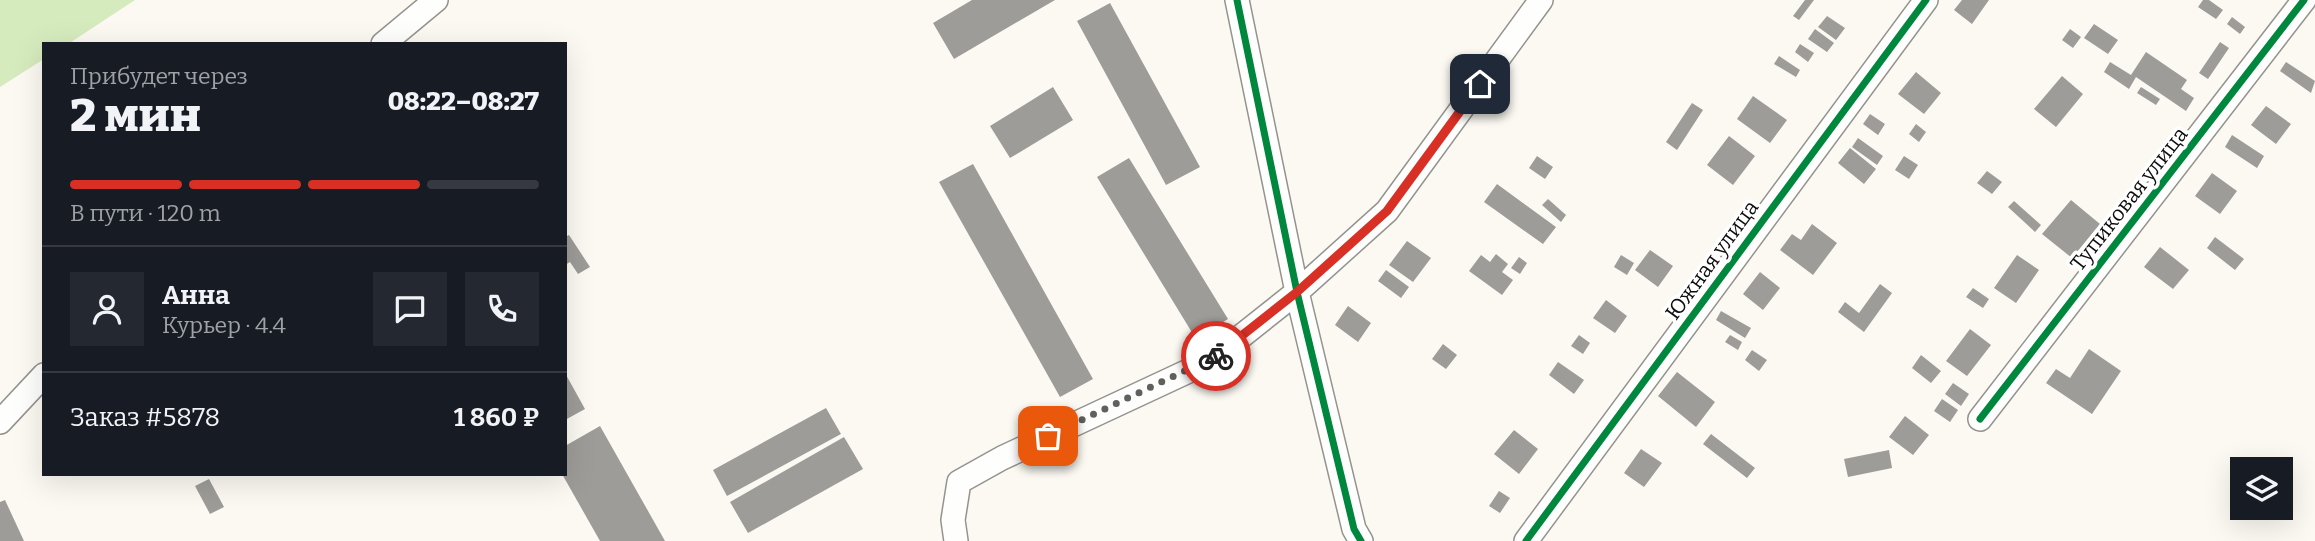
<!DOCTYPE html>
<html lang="ru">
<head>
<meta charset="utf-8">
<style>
  body { margin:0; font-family:Bitter,serif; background:#242831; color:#f1f3f6; height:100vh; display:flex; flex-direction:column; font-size:26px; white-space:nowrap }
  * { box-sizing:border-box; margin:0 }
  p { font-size:23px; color:#9ea1a6 }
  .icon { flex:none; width:38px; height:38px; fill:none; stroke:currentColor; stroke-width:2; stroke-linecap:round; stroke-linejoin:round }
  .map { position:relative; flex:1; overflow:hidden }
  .panel { position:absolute; left:42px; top:42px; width:525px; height:434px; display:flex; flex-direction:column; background:#171b24; border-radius:0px; box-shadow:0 7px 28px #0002 }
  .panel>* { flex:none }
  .buttons { position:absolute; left:2230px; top:457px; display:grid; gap:14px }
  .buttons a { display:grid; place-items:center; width:63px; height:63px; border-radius:0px; background:#171b24; box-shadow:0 7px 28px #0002; font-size:35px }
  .pin { position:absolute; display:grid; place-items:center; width:60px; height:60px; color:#fff; margin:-30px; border-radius:14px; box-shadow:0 4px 10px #0006 }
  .courier { position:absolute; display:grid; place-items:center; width:70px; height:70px; margin:-35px; border:5px solid #d93025; border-radius:50%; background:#fff; color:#222; box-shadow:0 2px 9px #0007 }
  .headline em { font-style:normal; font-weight:800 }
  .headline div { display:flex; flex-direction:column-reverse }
  .headline { display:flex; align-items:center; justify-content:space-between; height:119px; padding:0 28px }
  h1 { font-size:46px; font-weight:800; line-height:52px }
  .bar { display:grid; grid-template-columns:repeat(4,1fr); gap:10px 7px; align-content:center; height:84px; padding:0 28px }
  .bar i { height:9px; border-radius:5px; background:#363941 }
  .bar .active { background:#d93025 }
  .bar p { grid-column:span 4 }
  .line { display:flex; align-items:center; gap:18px; padding:0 28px; border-top:2px solid #363941 }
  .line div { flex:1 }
  .round { display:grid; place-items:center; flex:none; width:74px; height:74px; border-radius:0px; background:#242831 }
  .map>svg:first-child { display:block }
  .forest { fill:#d6ebbd }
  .building { fill:#9e9c98 }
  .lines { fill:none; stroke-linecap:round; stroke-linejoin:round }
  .minor-casing { stroke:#949390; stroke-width:26 }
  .minor { stroke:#fefefd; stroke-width:23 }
  .cycleway-casing { stroke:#fff; stroke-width:11 }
  .cycleway { stroke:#00873e; stroke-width:7 }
  .done { stroke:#60605d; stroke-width:7; stroke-dasharray:0 12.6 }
  .route { stroke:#d93025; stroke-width:9 }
  .labels { text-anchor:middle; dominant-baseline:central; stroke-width:7; stroke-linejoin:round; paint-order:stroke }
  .street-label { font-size:21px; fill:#0d0d0d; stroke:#fff }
</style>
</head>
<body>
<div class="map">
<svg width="2315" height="541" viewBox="0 0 2315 541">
  <rect width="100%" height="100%" fill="#fbf9f2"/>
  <path class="forest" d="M0 0H135L68 44H44V59L0 87Z"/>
  <path class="building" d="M972 0H1055L954 59 933 23Z
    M1805 0H1814L1799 20 1793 16Z
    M1962 0H1989L1972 24 1954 10Z
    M2203 0H2209L2223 10 2216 19 2198 7Z
    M1110 3 1200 167 1166 185 1077 21Z
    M1827 16 1845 28 1836 40 1818 27Z
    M2232 17 2245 27 2240 34 2227 24Z
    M2094 24 2118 40 2108 54 2084 38Z
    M1815 29 1834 43 1827 52 1808 39Z
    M2070 29 2081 37 2073 48 2062 40Z
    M2220 42 2229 48 2208 79 2199 73Z
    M1800 44 1814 53 1808 62 1795 52Z
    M2146 52 2187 80 2181 89 2194 98 2186 111 2136 77 2129 89 2104 72 2110 62 2131 75Z
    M1779 56 1800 70 1796 77 1774 64Z
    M2286 62 2315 81 2311 93 2280 71Z
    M1916 72 1941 93 1924 114 1898 94Z
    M2062 76 2083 94 2056 127 2034 109Z
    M1053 87 1073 120 1010 158 990 126Z
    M2141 87 2160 99 2156 105 2137 93Z
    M1753 96 1787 120 1770 143 1737 119Z
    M1692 103 1703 110 1677 150 1666 142Z
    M2266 106 2291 124 2276 144 2251 125Z
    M1870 114 1885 124 1878 135 1863 124Z
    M1916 124 1926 132 1919 142 1909 134Z
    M2232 135 2264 156 2257 168 2225 147Z
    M1729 136 1755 156 1733 185 1707 165Z
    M1858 138 1883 156 1877 165 1852 147Z
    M1850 148 1876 169 1864 184 1838 163Z
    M1537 156 1553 167 1545 179 1529 168Z
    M1904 156 1918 165 1909 179 1895 170Z
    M1129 158 1228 319 1196 339 1097 177Z
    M973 164 1093 379 1060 397 939 182Z
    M1987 171 2002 182 1992 194 1977 183Z
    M2212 173 2237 191 2220 214 2195 196Z
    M1497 184 1556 227 1543 244 1484 202Z
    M1548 199 1566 215 1561 222 1542 205Z
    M2071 200 2100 224 2072 258 2042 234Z
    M2014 201 2041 225 2035 232 2008 207Z
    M1812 224 1837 243 1813 275 1780 250 1792 234 1801 240Z
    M569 235 590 267 578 274 570 262 565 265V237Z
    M2215 237 2244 259 2235 270 2207 248Z
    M1407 241 1431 258 1413 282 1389 265Z
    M2160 247 2189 270 2173 289 2144 267Z
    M1650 250 1673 266 1658 287 1635 270Z
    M1496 254 1508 264 1502 272 1513 280 1502 295 1469 271 1481 255 1490 262Z
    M1621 255 1634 263 1627 275 1614 267Z
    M2017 255 2039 270 2016 303 1994 288Z
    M1519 257 1527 263 1520 274 1511 268Z
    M1386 270 1409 287 1401 298 1378 281Z
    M1760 272 1780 288 1763 310 1743 294Z
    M1880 284 1892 293 1864 332 1838 312 1845 302 1859 313Z
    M1973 288 1989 299 1983 308 1966 297Z
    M1606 300 1627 316 1615 333 1593 318Z
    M1348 306 1371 323 1358 342 1335 325Z
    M1721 311 1751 328 1745 338 1716 320Z
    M1970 329 1991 345 1967 376 1946 361Z
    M1579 335 1590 343 1583 354 1571 346Z
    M1730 335 1742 342 1738 350 1725 342Z
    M1443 344 1457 355 1446 369 1432 359Z
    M2089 349 2121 371 2092 414 2046 383 2056 369 2070 378Z
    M1752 350 1767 360 1759 371 1745 360Z
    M1921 355 1941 371 1931 383 1912 368Z
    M1558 362 1584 380 1574 394 1549 375Z
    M1677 372 1715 402 1696 427 1658 396Z
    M565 373 585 409 565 420Z
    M1953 383 1969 394 1961 406 1945 394Z
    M1942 399 1958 410 1950 422 1934 411Z
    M826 408 841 434 727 496 713 470Z
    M1905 416 1929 435 1913 455 1889 437Z
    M600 426 665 541H600L562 474H565V446Z
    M1514 430 1538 449 1519 474 1494 454Z
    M1711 434 1755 468 1747 478 1703 444Z
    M844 437 863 469 748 533 730 502Z
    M1641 449 1662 463 1644 487 1624 473Z
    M1889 450 1892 468 1848 477 1844 459Z
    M209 479 224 507 210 514 195 486Z
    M1499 491 1510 498 1500 513 1489 506Z
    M5 500 24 541H0V502Z"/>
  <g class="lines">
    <defs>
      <path id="minor" d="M1237 0 1297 292 1354 529 1361 541
        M383 44 436 0
        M1980 419 2304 0
        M0 422 44 375
        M956 541 953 520 959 482 1002 458 1210 361 1297 292 1387 211 1541 0
        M1526 541 1926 0"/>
    </defs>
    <use href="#minor" class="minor-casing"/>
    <use href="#minor" class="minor"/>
    <defs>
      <path id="cycleway" d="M1237 0 1297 292 1354 529 1361 541
        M1980 419 2304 0
        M1526 541 1926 0"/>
    </defs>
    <use href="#cycleway" class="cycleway-casing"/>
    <use href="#cycleway" class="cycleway"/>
  </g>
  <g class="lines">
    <path class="done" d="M1048 436 1216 356"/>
    <path class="route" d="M1216 356 1297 292 1387 211 1480 84"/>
  </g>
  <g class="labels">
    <g class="street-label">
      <text transform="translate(2129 199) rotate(-52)">Тупиковая улица</text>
      <text transform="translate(1712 260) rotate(-54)">Южная улица</text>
    </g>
  </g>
</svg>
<div class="buttons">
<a><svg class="icon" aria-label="layers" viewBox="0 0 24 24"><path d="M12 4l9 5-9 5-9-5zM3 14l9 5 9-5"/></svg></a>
</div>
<div class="pin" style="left:1048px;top:436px;background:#ea580c"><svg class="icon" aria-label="bag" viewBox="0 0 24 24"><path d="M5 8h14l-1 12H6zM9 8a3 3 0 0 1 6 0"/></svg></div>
<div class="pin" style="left:1480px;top:84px;background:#1f2937"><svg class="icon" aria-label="home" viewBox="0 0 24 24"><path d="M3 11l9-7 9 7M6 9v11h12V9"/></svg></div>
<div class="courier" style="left:1216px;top:356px"><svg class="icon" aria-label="bike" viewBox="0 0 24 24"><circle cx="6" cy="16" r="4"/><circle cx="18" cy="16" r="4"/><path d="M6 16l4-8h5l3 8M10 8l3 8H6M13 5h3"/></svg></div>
<section class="panel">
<div class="headline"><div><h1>2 мин</h1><p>Прибудет через</p></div><em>08:22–08:27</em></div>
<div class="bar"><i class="active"></i><i class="active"></i><i class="active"></i><i></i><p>В пути · 120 m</p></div>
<div class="line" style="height:126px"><a class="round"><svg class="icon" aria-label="person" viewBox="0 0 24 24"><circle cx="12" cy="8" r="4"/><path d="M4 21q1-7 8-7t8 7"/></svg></a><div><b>Анна</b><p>Курьер · 4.4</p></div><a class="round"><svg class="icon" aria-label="chat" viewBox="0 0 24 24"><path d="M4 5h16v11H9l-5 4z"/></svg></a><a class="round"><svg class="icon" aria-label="phone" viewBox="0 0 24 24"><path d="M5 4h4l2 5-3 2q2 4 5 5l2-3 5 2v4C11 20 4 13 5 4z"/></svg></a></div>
<div class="line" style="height:91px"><div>Заказ #5878</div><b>1 860 ₽</b></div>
</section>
</div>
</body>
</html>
